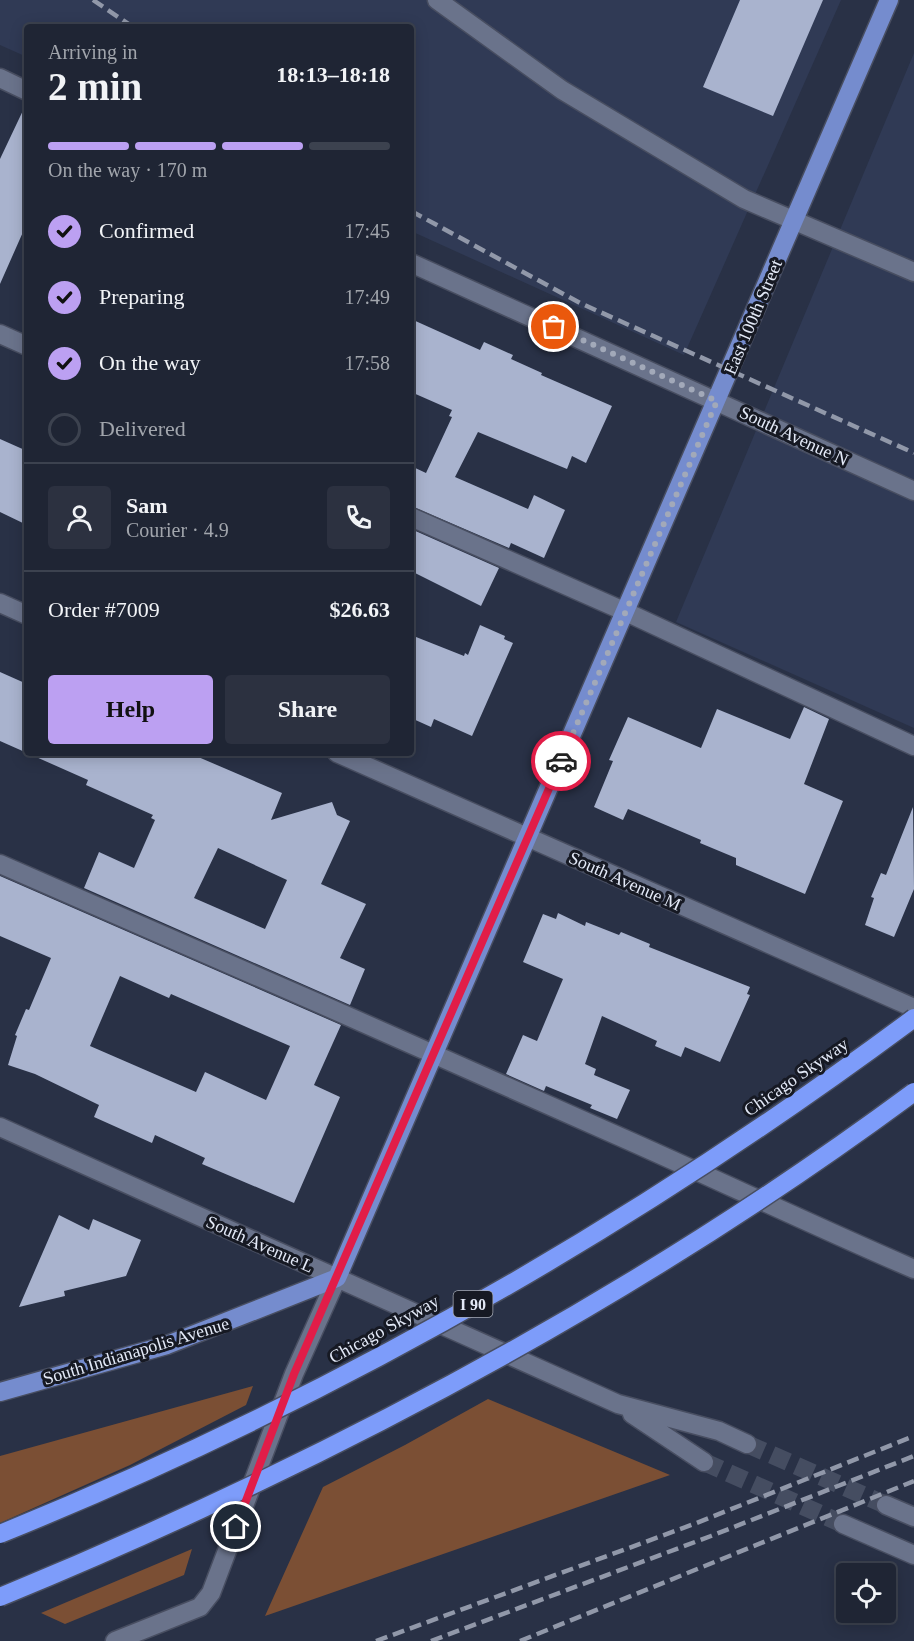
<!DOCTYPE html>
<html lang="en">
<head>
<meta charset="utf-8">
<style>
  body { margin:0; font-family:Georgia,serif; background:#2c3140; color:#f1f3f6; height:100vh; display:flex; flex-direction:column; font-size:22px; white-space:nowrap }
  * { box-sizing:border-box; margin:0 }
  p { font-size:20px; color:#a1a5ac }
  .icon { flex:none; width:33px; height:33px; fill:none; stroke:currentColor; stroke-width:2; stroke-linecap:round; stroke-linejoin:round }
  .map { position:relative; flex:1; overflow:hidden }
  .details { position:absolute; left:24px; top:24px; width:390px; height:732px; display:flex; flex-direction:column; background:#1f2534; border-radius:6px; box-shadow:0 3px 15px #0003,0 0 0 2px #3c424f }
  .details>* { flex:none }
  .fabs { position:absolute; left:836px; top:1563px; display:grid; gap:12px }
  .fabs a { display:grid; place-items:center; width:60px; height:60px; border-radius:6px; background:#1f2534; box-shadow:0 3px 15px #0003,0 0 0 2px #3c424f; font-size:30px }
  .pin { position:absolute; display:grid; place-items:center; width:51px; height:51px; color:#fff; margin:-26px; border:3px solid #fff; border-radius:50%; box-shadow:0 2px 6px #0007 }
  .courier { position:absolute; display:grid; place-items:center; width:60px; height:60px; margin:-30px; border:4px solid #e11d48; border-radius:50%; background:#fff; color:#222; box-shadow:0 2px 8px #0007 }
  .headline em { font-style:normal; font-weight:700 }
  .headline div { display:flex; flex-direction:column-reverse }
  .headline { display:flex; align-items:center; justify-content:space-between; height:102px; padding:0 24px }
  h1 { font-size:39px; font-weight:700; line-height:45px }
  .bar { display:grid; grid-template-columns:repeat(4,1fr); gap:9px 6px; align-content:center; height:72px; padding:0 24px }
  .bar i { height:8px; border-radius:4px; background:#3c424f }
  .bar .on { background:#bca0f2 }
  .bar p { grid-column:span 4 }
  .line { display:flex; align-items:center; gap:15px; padding:0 24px; border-top:2px solid #3c424f }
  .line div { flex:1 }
  .round { display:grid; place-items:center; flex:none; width:63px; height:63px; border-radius:6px; background:#2c3140 }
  ol { padding:0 24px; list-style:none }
  li { display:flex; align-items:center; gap:18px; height:66px }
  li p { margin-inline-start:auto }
  li .icon { padding:6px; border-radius:50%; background:#bca0f2; color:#111; stroke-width:4 }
  li:last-child { color:#a1a5ac }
  li i { width:33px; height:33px; border:3px solid #3c424f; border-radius:50% }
  .action { display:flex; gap:12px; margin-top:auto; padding:12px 24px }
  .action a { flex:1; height:69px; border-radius:6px; background:#bca0f2; color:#111; font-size:24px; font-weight:700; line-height:69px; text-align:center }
  .action a+a { background:#2c3140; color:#f1f3f6 }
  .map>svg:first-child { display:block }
  .built { fill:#303a55 }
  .green { fill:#7b4f34 }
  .building { fill:#a9b3ce; fill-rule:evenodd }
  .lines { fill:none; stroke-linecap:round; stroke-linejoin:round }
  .minor-tunnel { stroke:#454d61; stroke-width:18; stroke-dasharray:18 9; stroke-linecap:butt }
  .minor-casing { stroke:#484e61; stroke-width:21 }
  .major-casing { stroke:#484e61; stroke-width:21 }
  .minor { stroke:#6a738b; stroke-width:18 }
  .major { stroke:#758cce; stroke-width:18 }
  .rail { stroke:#9198a9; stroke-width:4.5; stroke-dasharray:12 6; stroke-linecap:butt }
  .highway-bridge-casing { stroke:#484e61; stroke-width:21; stroke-linecap:butt }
  .highway-bridge { stroke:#7d9cfa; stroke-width:18 }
  .done { stroke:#a2a9b9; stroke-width:6; stroke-dasharray:0 10.8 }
  .route { stroke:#e11d48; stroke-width:8 }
  .labels { text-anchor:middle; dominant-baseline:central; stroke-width:6; stroke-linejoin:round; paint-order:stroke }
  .shield { fill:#161923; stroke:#a6abb7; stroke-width:1.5 }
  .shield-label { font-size:16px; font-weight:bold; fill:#e3e9f7 }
  .street-label { font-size:18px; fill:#e3e9f7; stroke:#161923 }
</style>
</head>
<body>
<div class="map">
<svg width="914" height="1641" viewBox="0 0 914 1641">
  <rect width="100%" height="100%" fill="#293146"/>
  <path class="built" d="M0 0H841L684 355 411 231V27H27V57L0 45Z
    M914 53V728L676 622Z"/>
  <path class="green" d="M253 1386 246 1405 130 1465 0 1523V1456Z
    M488 1399 670 1475 265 1616 323 1487 405 1445Z
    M192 1549 184 1575 65 1624 41 1613Z"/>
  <path class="building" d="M740 0H823L773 116 703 87Z
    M27 102V223L0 284V159Z
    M411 319 480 350 484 342 513 355 511 359 542 373 541 375 612 406 586 463 572 456 567 469 478 432 455 477 528 509 534 495 565 510 544 558 511 543 509 548 411 506V466L426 473 452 417 449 416 452 410 411 392Z
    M0 439 27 451V525L0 512Z
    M411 529 499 568 481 606 411 571Z
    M480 625 505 636 504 639 513 643 472 736 434 719 431 727 411 718V635L464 656 465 653 468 655Z
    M0 672 27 684V753H189L282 793 271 820 332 802 337 815 350 821 321 884 366 904 340 958 365 969 350 1005 84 888 99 852 134 868 155 820 151 818 153 815 86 785 88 780 0 741ZM218 848 287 880 265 929 194 898Z
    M804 707 829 719 804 784 843 801 805 894 736 865V858L700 843 701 840 628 809 623 820 594 807 613 761 609 760 628 717 701 748 717 709 790 739Z
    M913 807 914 889 894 937 865 925 874 898 871 897 881 873 886 875Z
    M0 876 341 1025 314 1085 340 1097 294 1203 202 1164 205 1158 155 1135 152 1143 94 1117 99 1105 35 1074 8 1065 17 1036 15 1035 26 1009 29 1010 51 958 0 936ZM120 976 169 998 171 994 290 1046 266 1100 205 1072 196 1092 90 1046Z
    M558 913 585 926 586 922 619 935 621 932 650 944 649 947 750 987 747 994 750 995 720 1062 685 1047 681 1057 655 1046 657 1041 602 1016 585 1064 596 1069 594 1075 630 1090 617 1119 590 1108 592 1105 546 1086 544 1091 506 1074 523 1035 537 1041 563 979 523 962 543 914 556 919Z
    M59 1215 89 1230 93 1219 141 1240 126 1276 64 1291 65 1296 19 1307Z"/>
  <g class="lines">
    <path class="minor-tunnel" d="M747 1444 886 1505
      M704 1462 843 1524"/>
    <defs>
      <path id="minor" d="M437 0 562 90 744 199 914 272
        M0 78 27 91
        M411 263 914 491
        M0 334 27 346
        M411 517 626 612 914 746
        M0 603 27 615
        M337 753 914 1008
        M0 864C206 954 411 1043 616 1135 716 1179 814 1226 914 1269
        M0 1127 618 1404 719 1431 747 1444
        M632 1414 704 1462
        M886 1505 914 1517
        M843 1524 914 1555
        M115 1641 200 1607 211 1593 294 1374 337 1278"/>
      <path id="major" d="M0 1392 167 1345 337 1278 889 0"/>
    </defs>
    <use href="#minor" class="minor-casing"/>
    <use href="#major" class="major-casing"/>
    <use href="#minor" class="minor"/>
    <use href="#major" class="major"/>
    <path class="rail" d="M93 0 133 27
      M411 211 580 303 914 453
      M376 1641 694 1524 914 1436
      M431 1641 711 1536 914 1456
      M520 1641 914 1481"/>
    <defs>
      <path id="highway-bridge" d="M0 1534C325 1402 633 1227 914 1018
        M0 1597C323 1464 633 1300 914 1092"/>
    </defs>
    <use href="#highway-bridge" class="highway-bridge-casing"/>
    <use href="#highway-bridge" class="highway-bridge"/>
  </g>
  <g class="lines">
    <path class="done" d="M554 327 717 401 561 761"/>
    <path class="route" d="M236 1527 294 1374 561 761"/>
  </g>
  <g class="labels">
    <rect class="shield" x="453.5" y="1291" width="39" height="26" rx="4.5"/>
    <g class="shield-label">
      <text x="473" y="1304">I 90</text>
    </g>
    <g class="street-label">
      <text transform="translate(753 317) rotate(-67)">East 100th Street</text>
      <text transform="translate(794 436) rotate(25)">South Avenue N</text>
      <text transform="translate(625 881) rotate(24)">South Avenue M</text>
      <text transform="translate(796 1077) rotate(-35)">Chicago Skyway</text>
      <text transform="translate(260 1244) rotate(24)">South Avenue L</text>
      <text transform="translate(384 1329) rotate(-29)">Chicago Skyway</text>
      <text transform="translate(136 1351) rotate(-17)">South Indianapolis Avenue</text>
    </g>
  </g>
</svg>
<div class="fabs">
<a><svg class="icon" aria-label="locate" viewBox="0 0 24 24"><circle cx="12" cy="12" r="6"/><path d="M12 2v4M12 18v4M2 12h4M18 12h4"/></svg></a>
</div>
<div class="pin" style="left:554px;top:327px;background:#ea580c"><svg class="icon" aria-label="bag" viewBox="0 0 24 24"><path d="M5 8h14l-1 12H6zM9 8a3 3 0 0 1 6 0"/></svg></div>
<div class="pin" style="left:236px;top:1527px;background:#1f2937"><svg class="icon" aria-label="home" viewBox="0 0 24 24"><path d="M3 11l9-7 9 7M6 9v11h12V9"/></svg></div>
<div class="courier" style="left:561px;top:761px"><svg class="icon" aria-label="car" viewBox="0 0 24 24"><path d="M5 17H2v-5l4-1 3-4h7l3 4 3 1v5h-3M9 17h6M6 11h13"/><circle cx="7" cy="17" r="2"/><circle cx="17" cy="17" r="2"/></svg></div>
<section class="details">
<div class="headline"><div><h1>2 min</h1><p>Arriving in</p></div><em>18:13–18:18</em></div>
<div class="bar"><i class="on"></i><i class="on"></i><i class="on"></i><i></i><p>On the way · 170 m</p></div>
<ol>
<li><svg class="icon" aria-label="check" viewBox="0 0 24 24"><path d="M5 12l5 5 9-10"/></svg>Confirmed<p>17:45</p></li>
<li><svg class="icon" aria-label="check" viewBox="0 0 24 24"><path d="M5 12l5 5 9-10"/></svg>Preparing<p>17:49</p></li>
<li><svg class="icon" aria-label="check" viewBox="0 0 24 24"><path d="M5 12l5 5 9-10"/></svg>On the way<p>17:58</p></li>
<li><i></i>Delivered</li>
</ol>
<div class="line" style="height:108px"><a class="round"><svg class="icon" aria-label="person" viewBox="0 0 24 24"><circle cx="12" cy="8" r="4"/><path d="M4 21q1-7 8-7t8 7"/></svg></a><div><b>Sam</b><p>Courier · 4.9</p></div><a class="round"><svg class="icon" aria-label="phone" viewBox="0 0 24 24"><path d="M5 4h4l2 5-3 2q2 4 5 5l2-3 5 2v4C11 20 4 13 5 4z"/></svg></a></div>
<div class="line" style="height:78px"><div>Order #7009</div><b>$26.63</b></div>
<div class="action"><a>Help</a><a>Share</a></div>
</section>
</div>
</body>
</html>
